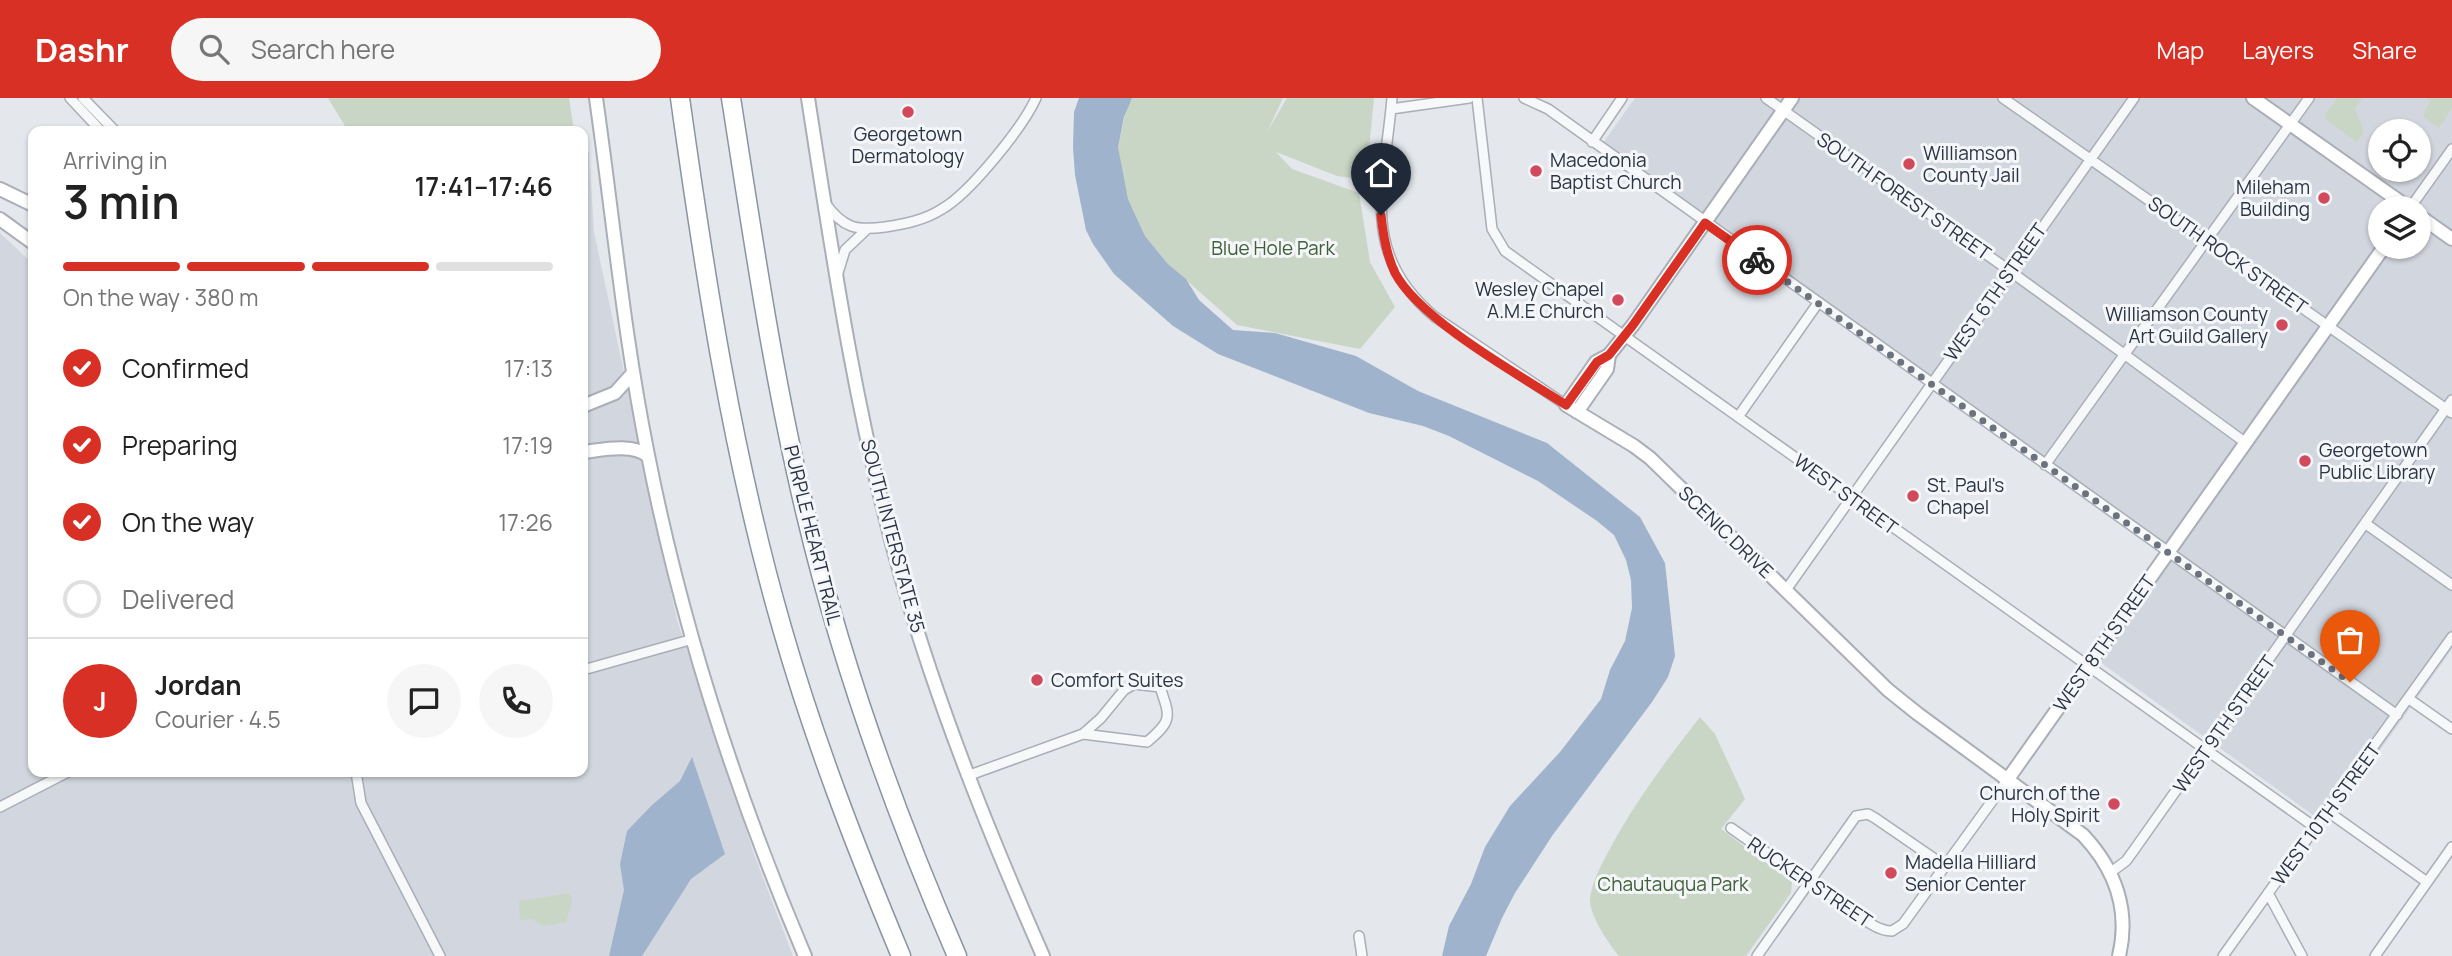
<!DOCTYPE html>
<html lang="en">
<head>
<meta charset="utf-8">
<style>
  body { margin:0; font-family:Manrope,sans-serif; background:#f6f6f6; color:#222; height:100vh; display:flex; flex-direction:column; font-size:26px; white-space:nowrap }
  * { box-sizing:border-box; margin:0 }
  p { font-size:23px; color:#767676 }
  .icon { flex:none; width:38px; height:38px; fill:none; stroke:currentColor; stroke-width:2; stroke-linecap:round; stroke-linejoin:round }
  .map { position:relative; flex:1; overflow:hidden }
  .panel { position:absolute; left:28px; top:28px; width:560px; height:651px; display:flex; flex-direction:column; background:#fff; border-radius:14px; box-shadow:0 2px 5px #0004 }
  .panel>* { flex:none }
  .controls { position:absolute; left:2368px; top:21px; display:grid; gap:14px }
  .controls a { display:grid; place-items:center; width:63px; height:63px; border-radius:50%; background:#fff; box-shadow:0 2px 5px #0004; font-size:35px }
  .pin { position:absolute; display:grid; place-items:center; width:60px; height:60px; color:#fff; margin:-72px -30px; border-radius:50% 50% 50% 0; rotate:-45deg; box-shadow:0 0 7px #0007 }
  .pin .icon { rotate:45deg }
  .courier { position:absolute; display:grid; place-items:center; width:70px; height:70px; margin:-35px; border:5px solid #d93025; border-radius:50%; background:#fff; color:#222; box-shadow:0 2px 9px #0007 }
  .headline em { font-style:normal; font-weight:600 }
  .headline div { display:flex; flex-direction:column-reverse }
  .headline { display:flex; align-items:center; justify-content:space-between; height:119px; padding:0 35px }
  h1 { font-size:46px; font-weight:600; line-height:52px }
  .bar { display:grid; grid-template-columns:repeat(4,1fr); gap:10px 7px; align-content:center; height:84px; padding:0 35px }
  .bar i { height:9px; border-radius:5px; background:#e0e0e0 }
  .bar .current { background:#d93025 }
  .bar p { grid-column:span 4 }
  .line { display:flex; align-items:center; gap:18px; padding:0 35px; border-top:2px solid #e0e0e0 }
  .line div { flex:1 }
  .round { display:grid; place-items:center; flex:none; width:74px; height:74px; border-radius:37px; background:#f6f6f6 }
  ol { padding:0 35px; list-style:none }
  li { display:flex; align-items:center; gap:21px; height:77px }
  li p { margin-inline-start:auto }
  li .icon { padding:7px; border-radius:50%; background:#d93025; color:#fff; stroke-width:4 }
  li:last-child { color:#767676 }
  li i { width:38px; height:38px; border:4px solid #e0e0e0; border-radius:50% }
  header { display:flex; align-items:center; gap:42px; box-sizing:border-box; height:98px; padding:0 35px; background:#d93025; color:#fff }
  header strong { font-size:33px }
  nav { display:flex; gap:38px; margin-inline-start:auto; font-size:24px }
  .search { width:490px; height:63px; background:#f6f6f6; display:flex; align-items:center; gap:18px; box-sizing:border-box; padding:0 24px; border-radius:38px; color:#767676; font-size:26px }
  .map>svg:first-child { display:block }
  .built { fill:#d2d6de; fill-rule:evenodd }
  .green { fill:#c9d6c5 }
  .water { fill:#9fb4cc }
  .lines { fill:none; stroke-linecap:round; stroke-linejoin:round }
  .street-casing { stroke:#a9aeb7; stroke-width:12 }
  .secondary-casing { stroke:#a9aeb7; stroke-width:16 }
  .highway-casing { stroke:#8b94a3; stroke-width:21 }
  .street { stroke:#f7f8fa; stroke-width:9 }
  .secondary { stroke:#fff; stroke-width:12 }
  .highway { stroke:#fff; stroke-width:18 }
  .done { stroke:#6c737f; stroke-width:7; stroke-dasharray:0 12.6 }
  .route { stroke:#d93025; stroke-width:9 }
  .poi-dot { fill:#d1495b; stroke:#f4f6f9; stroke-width:2.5 }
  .labels { text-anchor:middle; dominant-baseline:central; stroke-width:6; stroke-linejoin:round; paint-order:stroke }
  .poi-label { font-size:19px; fill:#2b3445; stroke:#f4f6f9; text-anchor:start }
  .street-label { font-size:19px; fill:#2b3445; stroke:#f4f6f9 }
  .park-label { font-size:19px; fill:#3f6138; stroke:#f4f6f9 }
</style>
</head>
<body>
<header>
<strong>Dashr</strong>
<div class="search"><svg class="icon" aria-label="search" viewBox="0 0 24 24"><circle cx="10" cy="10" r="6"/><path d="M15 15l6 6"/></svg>Search here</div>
<nav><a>Map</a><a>Layers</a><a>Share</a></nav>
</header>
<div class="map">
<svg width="2452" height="858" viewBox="0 0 2452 858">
  <rect width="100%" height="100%" fill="#e4e7ec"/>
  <path class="built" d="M1635 0H2452V551L2327 727 2100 564 2178 454 1603 45ZM2380 33H2418V72H2380ZM2380 110H2418V149H2380Z
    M589 54 594 134 677 522 754 756 793 858H0V135L33 166V674H583V55Z"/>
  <path class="green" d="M328 0H569L574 33H348Z
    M1132 0H1283L1267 34 1287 0H1374L1366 82 1337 78 1276 54 1292 71 1359 95 1370 164 1395 209 1360 251 1237 227 1168 166 1145 138 1128 101 1123 82 1118 49 1127 8Z
    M2337 0H2362L2355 11 2364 34 2357 44 2326 22 2325 17Z
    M2427 0H2452V10L2439 30 2424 19V14L2431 3Z
    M1700 619 1715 636 1745 701 1721 731 1792 784 1791 795 1746 858H1619C1609 846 1589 817 1590 801 1592 782 1603 764 1612 747 1637 701 1668 660 1700 619Z
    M570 795 572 803 566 824 543 828 532 821 520 822 519 803Z"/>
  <path class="water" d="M1079 0H1132L1124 19 1118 49 1128 101 1145 138 1168 166 1186 181 1199 202 1233 232 1275 235 1356 258 1418 293 1547 345 1640 419 1665 465 1675 558 1668 579 1652 604 1552 738 1515 795 1502 820 1486 858H1442L1449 828 1471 786 1485 749 1510 708 1560 654 1601 601 1610 572 1625 543 1632 510 1631 482 1626 462 1614 437 1597 423 1538 383 1449 338 1423 328 1369 315 1218 256 1173 228 1114 176 1093 146 1086 132 1075 77 1073 49 1074 14Z
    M692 659 725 756 691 781 642 858H609L624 792 620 766 627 733 651 708 680 683Z"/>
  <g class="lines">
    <defs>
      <path id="street" d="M70 0 101 33
        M83 0 115 33
        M1392 0C1385 86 1357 154 1435 219L1566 307
        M1477 0 1492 131 1505 153 2316 730
        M1524 0 1548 11 2397 617
        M1766 0 2010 173 2246 345
        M2003 0 2452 315
        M1391 11 1469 0
        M1592 44 1622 0
        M825 105C843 130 856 133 885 129 905 126 925 122 942 111 970 95 1023 29 1036 0
        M2410 110 2452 51
        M838 175 845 152 866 132
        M1738 319 1818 205
        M2045 367 2309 0
        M2366 426 2452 487
        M1786 492 2134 0
        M583 572 693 541
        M2409 601 2452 631
        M356 674 361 705 440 858
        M967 678 1083 636 1101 620 1124 592 1134 586 1160 589C1170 619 1173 622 1147 644L1083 636
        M0 709 68 674
        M2327 713 2427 784
        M1731 730C1765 754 1800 778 1836 800 1852 810 1872 833 1892 833L1903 826 2008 681
        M2111 774 2126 763 2134 752 2452 302
        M2268 795 2302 858
        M1359 838 1362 858
        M1757 858 1856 718 1868 716 1875 720 1945 768
        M2223 858 2452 539
        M2375 858 2452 749"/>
      <path id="secondary" d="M596 0C613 119 624 239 648 357 682 529 737 698 805 858
        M808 0C833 162 857 324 902 482 939 611 989 735 1043 858
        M1792 0 1633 227 1609 257 1596 264 1566 307 1634 348 1650 360 1888 592 1918 616 2083 737C2115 771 2130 812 2119 858
        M2253 0 2409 110
        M0 91 33 107
        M2418 117 2452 141
        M0 121 33 145
        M583 308 615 295 633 275
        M1577 314 1607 271 1609 257
        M583 354C602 352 632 345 648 358
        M2008 681 2384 149"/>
      <path id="highway" d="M680 0C705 178 732 357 782 530 814 642 856 750 901 858
        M731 0C753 140 773 280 806 417 842 569 895 715 957 858"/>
    </defs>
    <use href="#street" class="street-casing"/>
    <use href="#secondary" class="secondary-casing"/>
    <use href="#highway" class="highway-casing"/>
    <use href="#street" class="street"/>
    <use href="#secondary" class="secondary"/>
    <use href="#highway" class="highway"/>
  </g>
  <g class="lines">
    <path class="done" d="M1757 162 2350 584"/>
    <path class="route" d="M1381 117C1383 137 1386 156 1395 175 1420 222 1519 277 1566 307L1597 264 1609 257 1633 227 1705 125 1757 162"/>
  </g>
  <g class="poi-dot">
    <circle cx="908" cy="14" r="7"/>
    <circle cx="1909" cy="66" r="7"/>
    <circle cx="1536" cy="73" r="7"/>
    <circle cx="2324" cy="100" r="7"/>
    <circle cx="1618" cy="202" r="7"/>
    <circle cx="2282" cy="227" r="7"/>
    <circle cx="2305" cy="363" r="7"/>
    <circle cx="1913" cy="398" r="7"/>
    <circle cx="1037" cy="582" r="7"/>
    <circle cx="2114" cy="706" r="7"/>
    <circle cx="1891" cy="775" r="7"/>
  </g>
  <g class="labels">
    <g class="poi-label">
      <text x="908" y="36" text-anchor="middle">Georgetown<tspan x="908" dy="22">Dermatology</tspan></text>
      <text x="1923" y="55">Williamson<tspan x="1923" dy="22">County Jail</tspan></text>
      <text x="1550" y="62">Macedonia<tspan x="1550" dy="22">Baptist Church</tspan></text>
      <text x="2310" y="89" text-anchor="end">Mileham<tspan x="2310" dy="22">Building</tspan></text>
      <text x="1604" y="191" text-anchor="end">Wesley Chapel<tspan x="1604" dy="22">A.M.E Church</tspan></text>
      <text x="2268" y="216" text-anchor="end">Williamson County<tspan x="2268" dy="22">Art Guild Gallery</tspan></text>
      <text x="2319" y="352">Georgetown<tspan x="2319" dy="22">Public Library</tspan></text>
      <text x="1927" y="387">St. Paul's<tspan x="1927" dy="22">Chapel</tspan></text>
      <text x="1051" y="582">Comfort Suites</text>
      <text x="2100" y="695" text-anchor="end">Church of the<tspan x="2100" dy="22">Holy Spirit</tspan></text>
      <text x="1905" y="764">Madella Hilliard<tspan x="1905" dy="22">Senior Center</tspan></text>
    </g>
    <g class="street-label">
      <text transform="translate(1904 98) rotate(35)">SOUTH FOREST STREET</text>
      <text transform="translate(2228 157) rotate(35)">SOUTH ROCK STREET</text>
      <text transform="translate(1995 194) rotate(-55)">WEST 6TH STREET</text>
      <text transform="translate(1846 396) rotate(36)">WEST STREET</text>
      <text transform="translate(1726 434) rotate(44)">SCENIC DRIVE</text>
      <text transform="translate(813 437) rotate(76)">PURPLE HEART TRAIL</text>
      <text transform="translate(893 438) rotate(75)">SOUTH INTERSTATE 35</text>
      <text transform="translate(2104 545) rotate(-55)">WEST 8TH STREET</text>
      <text transform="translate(2224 626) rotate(-55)">WEST 9TH STREET</text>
      <text transform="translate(2326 716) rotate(-54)">WEST 10TH STREET</text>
      <text transform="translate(1810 784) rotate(34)">RUCKER STREET</text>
    </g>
    <g class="park-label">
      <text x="1273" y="150">Blue Hole Park</text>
      <text x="1673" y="786">Chautauqua Park</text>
    </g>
  </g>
</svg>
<div class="controls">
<a><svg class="icon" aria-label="locate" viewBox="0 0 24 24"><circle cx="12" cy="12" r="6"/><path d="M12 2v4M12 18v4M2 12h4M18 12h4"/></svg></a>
<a><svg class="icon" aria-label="layers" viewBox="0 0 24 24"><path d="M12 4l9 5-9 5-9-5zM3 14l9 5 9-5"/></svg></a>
</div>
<div class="pin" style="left:2350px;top:584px;background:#ea580c"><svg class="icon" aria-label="bag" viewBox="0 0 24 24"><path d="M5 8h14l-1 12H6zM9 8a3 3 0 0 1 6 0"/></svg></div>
<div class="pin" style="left:1381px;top:117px;background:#1f2937"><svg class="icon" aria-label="home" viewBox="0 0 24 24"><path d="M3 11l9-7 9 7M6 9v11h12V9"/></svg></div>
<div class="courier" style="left:1757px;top:162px"><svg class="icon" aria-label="bike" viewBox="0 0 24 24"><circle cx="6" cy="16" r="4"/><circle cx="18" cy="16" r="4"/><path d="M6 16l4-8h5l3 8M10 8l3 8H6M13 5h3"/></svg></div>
<section class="panel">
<div class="headline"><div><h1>3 min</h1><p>Arriving in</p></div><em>17:41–17:46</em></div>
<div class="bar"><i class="current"></i><i class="current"></i><i class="current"></i><i></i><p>On the way · 380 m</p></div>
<ol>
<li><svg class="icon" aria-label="check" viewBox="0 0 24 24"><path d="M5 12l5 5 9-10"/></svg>Confirmed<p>17:13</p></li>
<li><svg class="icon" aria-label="check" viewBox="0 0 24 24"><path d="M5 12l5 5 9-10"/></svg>Preparing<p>17:19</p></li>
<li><svg class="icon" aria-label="check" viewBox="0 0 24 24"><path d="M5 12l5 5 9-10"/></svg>On the way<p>17:26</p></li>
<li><i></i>Delivered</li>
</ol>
<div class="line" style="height:126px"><b class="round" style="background:#d93025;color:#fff">J</b><div><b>Jordan</b><p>Courier · 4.5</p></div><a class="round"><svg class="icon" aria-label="chat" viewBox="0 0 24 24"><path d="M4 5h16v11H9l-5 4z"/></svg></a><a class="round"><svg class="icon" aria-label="phone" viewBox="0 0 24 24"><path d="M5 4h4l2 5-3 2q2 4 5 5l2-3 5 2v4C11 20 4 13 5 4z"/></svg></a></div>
</section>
</div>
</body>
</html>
